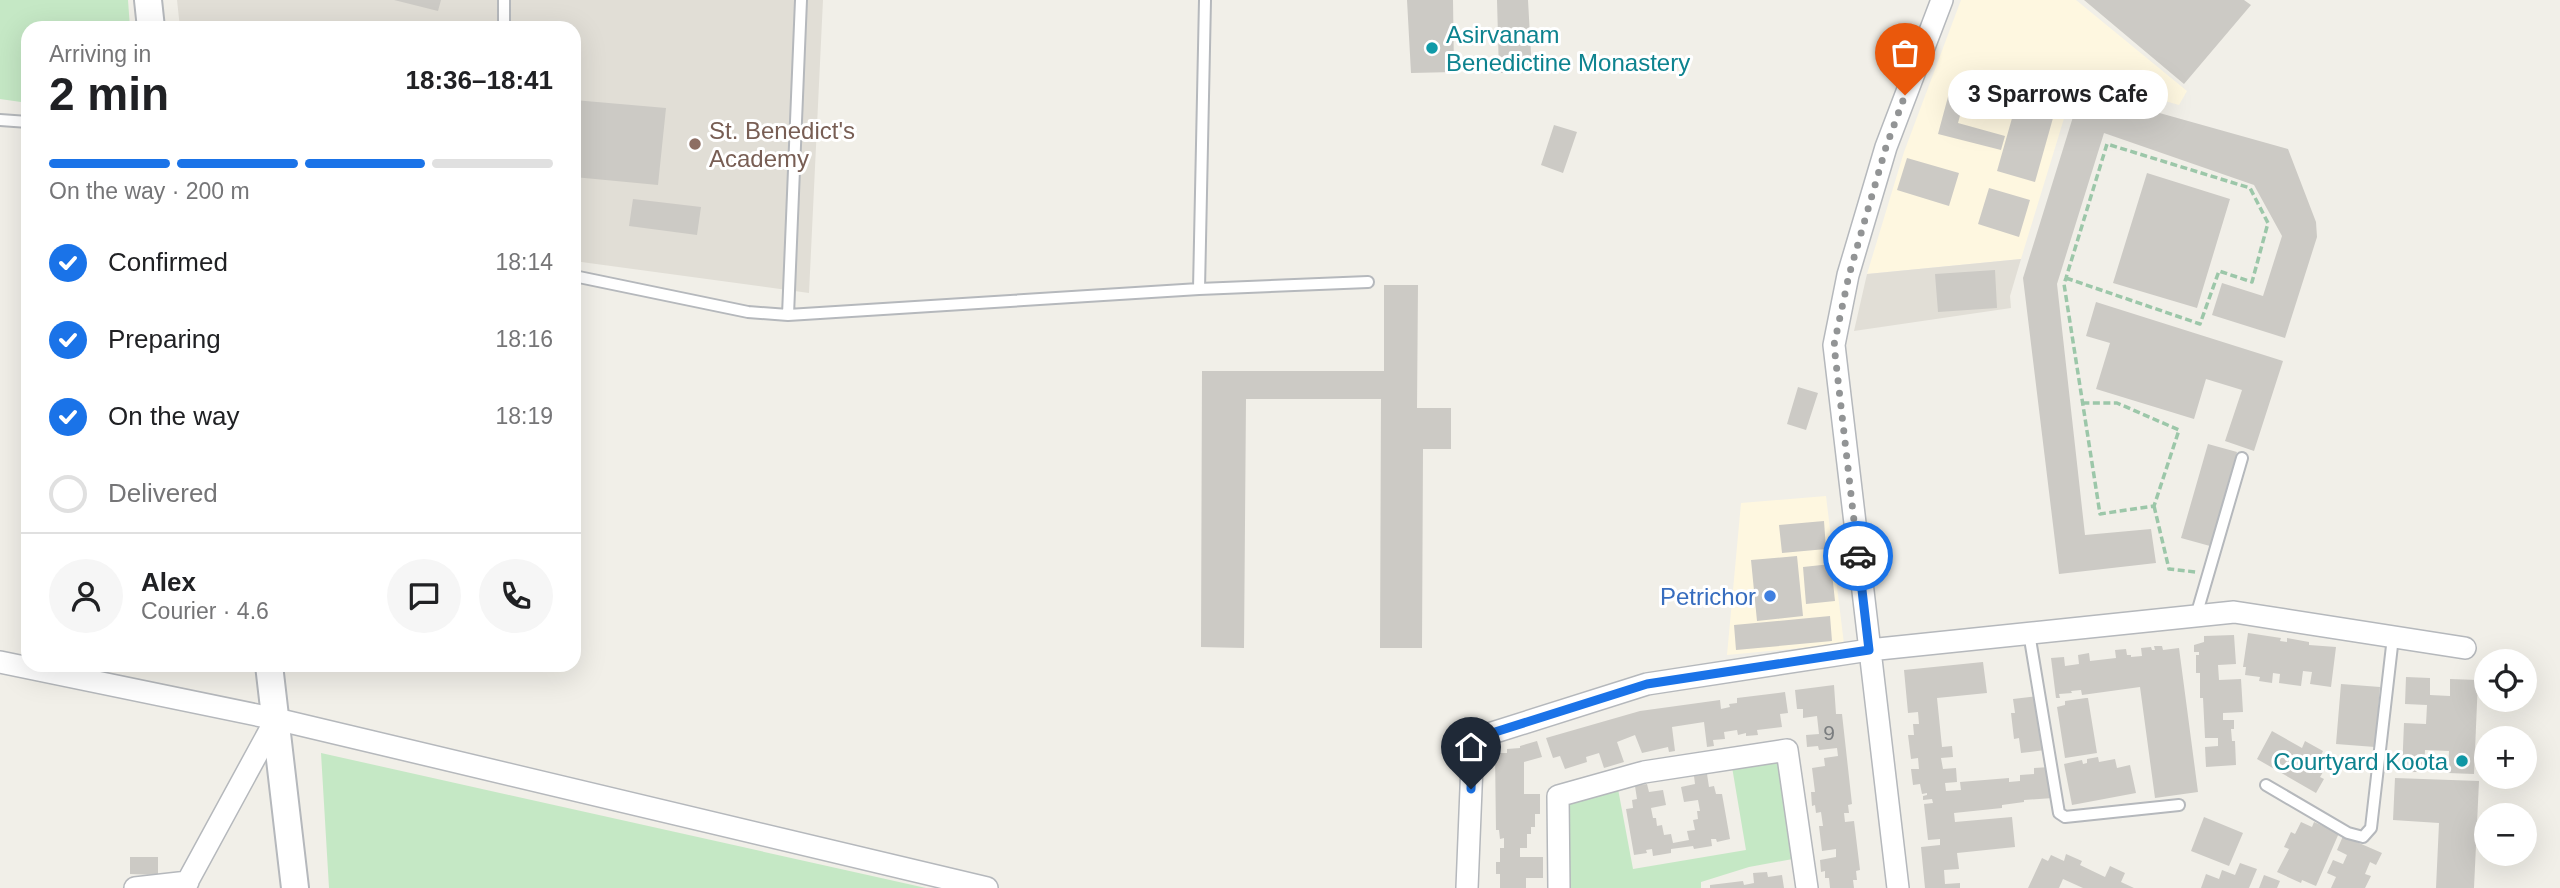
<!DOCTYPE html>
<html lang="en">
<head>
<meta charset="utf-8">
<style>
  body { margin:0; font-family:Helvetica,sans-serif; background:#f6f6f6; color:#202124; height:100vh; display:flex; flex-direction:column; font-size:26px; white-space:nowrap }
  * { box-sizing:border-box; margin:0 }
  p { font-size:23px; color:#757577 }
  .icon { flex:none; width:38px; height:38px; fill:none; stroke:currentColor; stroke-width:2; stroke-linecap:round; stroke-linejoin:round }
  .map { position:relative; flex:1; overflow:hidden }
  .panel { position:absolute; left:21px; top:21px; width:560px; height:651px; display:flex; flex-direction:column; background:#fff; border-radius:21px; box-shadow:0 7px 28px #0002 }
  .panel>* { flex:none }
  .buttons { position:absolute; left:2474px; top:649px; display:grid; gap:14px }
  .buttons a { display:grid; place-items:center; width:63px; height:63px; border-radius:50%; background:#fff; box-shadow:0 7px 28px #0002; font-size:35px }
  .pin { position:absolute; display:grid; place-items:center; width:60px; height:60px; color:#fff; margin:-72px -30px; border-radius:50% 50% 50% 0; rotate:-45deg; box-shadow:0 0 7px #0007 }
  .pin .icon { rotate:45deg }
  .courier { position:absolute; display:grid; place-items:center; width:70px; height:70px; margin:-35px; border:5px solid #1a73e8; border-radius:50%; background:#fff; color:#222; box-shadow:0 2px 9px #0007 }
  .bubble { position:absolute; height:49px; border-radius:24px; background:#fff; box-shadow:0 7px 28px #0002; font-size:23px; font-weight:700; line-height:49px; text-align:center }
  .overview em { font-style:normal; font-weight:700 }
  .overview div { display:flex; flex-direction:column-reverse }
  .overview { display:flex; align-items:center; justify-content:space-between; height:119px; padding:0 28px }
  h1 { font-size:46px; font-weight:700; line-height:52px }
  .bar { display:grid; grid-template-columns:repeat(4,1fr); gap:10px 7px; align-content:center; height:84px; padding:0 28px }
  .bar i { height:9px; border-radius:5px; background:#e0e0e0 }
  .bar .selected { background:#1a73e8 }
  .bar p { grid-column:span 4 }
  .line { display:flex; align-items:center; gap:18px; padding:0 28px; border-top:2px solid #e0e0e0 }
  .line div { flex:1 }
  .round { display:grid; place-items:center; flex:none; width:74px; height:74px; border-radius:37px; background:#f6f6f6 }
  ol { padding:0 28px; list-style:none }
  li { display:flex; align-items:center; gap:21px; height:77px }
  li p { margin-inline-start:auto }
  li .icon { padding:7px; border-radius:50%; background:#1a73e8; color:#fff; stroke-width:4 }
  li:last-child { color:#757577 }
  li i { width:38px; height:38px; border:4px solid #e0e0e0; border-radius:50% }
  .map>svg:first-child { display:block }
  .commercial { fill:#fef7e0 }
  .education { fill:#e1ded6 }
  .green { fill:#c5e8c5 }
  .building { fill:#cccac5 }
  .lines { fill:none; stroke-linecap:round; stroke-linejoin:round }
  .service-casing { stroke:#b5b8bc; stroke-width:14 }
  .minor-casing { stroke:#b5b8bc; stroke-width:24 }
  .tertiary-casing { stroke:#b5b8bc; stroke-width:30 }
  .path { stroke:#9cc7a9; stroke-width:3.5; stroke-dasharray:7 3.5; stroke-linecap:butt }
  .service { stroke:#fff; stroke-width:10 }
  .minor { stroke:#fff; stroke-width:21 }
  .tertiary { stroke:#fff; stroke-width:26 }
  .done { stroke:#929495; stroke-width:7; stroke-dasharray:0 12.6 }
  .route { stroke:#1a73e8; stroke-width:9 }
  .culture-dot { fill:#0f9aa8; stroke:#fff; stroke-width:2.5 }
  .education-dot { fill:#8d6e63; stroke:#fff; stroke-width:2.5 }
  .shop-dot { fill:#3f7fe0; stroke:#fff; stroke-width:2.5 }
  .labels { text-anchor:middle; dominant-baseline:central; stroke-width:6; stroke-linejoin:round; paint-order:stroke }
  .number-label { font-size:21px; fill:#7a7d7f }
  .culture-label { font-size:24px; fill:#0d838f; stroke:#fff; text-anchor:start }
  .education-label { font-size:24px; fill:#785e54; stroke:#fff; text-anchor:start }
  .shop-label { font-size:24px; fill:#366cbe; stroke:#fff; text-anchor:end }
</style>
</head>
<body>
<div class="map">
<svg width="2560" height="888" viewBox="0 0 2560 888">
  <rect width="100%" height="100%" fill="#f1efe8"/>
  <path class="commercial" d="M1961 0H2076L2187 91 2179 105 2077 76 2021 259 1867 274 1904 152Z
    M1826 496 1844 644 1727 655 1741 503Z"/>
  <path class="education" d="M177 0H823L809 293 574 261V28H180Z
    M2021 259 2010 296 2011 308 1854 331 1867 274Z"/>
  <path class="green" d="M0 0H128L130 28H28V103L0 99Z
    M321 753 926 888H329Z
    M1781 759 1798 858 1749 867 1701 882V888H1565L1564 803 1618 789 1633 869 1746 850 1732 767Z"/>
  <path class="building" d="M394 0H441L438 11Z
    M1407 0H1453L1454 72 1411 73Z
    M1497 0H1528L1532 72 1499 73Z
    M2084 0H2244L2251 5 2184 84Z
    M2024 76 2062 86 2035 182 1997 171Z
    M1952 82 2004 96 2001 106 1965 97 1958 123 2005 136 2001 150 1938 134Z
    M2081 91 2288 149 2316 222 2317 237 2285 338 2212 315 2222 283 2263 296 2282 236 2254 185 2104 133 2057 284 2085 535 2151 529 2156 563 2059 574 2023 278Z
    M574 100 666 108 658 185 574 177Z
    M1554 125 1577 132 1563 173 1541 165Z
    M1907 158 1959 173 1949 206 1897 190Z
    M2147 173 2230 199 2197 308 2113 283Z
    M1989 188 2030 200 2019 237 1978 224Z
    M633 199 701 207 697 235 629 226Z
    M1995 270 1997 308 1938 312 1935 274Z
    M1384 285H1418L1417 408H1451V449H1423L1422 648H1380L1381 399H1246L1244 648 1201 647 1202 371H1384Z
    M2096 302 2283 361 2254 451 2225 441 2242 390 2206 379 2194 419 2096 389 2110 343 2086 336Z
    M1798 387 1818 393 1806 430 1787 424Z
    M2208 444 2237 452 2210 546 2181 538Z
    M24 481H28V509L21 508Z
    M1824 521 1826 549 1782 553 1779 525Z
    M1797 556 1803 616 1757 621 1751 560Z
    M1831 564 1835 601 1806 604 1803 567Z
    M1830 616 1832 641 1736 650 1734 625Z
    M2248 633 2281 638 2280 641 2287 642V638L2309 642V645L2336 647 2331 687 2310 684 2312 672 2303 671 2301 686 2279 683 2280 674 2273 673 2272 683 2259 681 2260 677 2245 675 2246 667H2243Z
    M2234 635 2236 664 2218 665 2219 680 2241 679 2243 712 2223 713V720H2234V729H2231L2232 741H2235L2236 765 2206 767 2205 747 2218 746V738H2205L2203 698H2200V673H2196V655H2199V652H2194V645L2204 642V636Z
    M2154 646H2162L2163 650 2179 648 2198 792 2155 798 2140 687 2082 695 2081 690 2071 691 2072 693 2059 694 2060 698H2056L2051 658 2064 657 2065 666 2079 664 2078 655 2089 653 2090 661 2116 658 2115 650 2126 649 2127 655H2131V657L2142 656 2141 648 2151 647 2152 650H2155Z
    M1983 662 1987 693 1937 698 1942 747 1952 746 1953 757 1941 758 1943 769 1956 768 1957 782 1945 783 1946 791 1961 790 1960 782 2009 778V782L2020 781V775L2034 774V768L2050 767 2053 798 2024 800V802L2002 805V808L1954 813 1955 822 2012 817 2015 847 1957 853 1959 869 1944 870 1945 884 1960 883V888H1925L1921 847 1940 845V839L1928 840 1924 804 1933 803 1932 799 1923 800V796L1927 795V793L1922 794 1920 784 1913 785 1911 769H1919L1918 758 1911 759 1908 735H1914L1913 724H1919L1918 712 1908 713 1904 670Z
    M2406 677 2430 678V695L2450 696V679L2478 680 2474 774 2448 773 2449 751 2425 750 2424 772H2402L2404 723 2426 724 2427 705 2405 704Z
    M2341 684 2380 687 2375 747 2336 744Z
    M1834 685 1836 714H1842L1852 804 1848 805 1849 813H1844L1845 822 1854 821 1860 870 1856 871 1857 880H1853L1854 888H1830L1829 878H1825V871L1821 872 1820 860 1836 857V849L1822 851 1819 826H1823L1821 812 1816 813 1815 805 1812 806 1811 792H1815L1812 768 1825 766 1824 758 1838 756 1837 748 1819 750 1818 746 1807 747 1806 735 1819 734 1817 716 1803 718V709H1797L1795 690Z
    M1785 692 1788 713 1780 714 1782 727 1757 730 1758 735 1746 736V733L1738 735 1737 730 1724 732 1725 739 1713 740 1714 746 1707 747 1704 722 1672 727 1675 751 1669 752 1668 747 1642 753 1635 735 1617 742 1624 762 1604 768 1599 753 1586 757 1587 762 1565 769 1560 756 1553 758 1546 738 1640 711 1720 700 1721 709 1730 707 1729 704 1737 703V698Z
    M2038 696 2045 750 2021 753 2019 738 2014 739 2011 713H2015L2013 699Z
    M2086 698H2088L2097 753 2065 758 2057 707 2065 705V701Z
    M2272 731 2302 748 2305 741 2323 751 2319 759 2328 764 2320 777 2324 779 2316 793 2257 759Z
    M1537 741 1542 757 1524 762V794H1540V814H1535V827H1531V834H1527V848H1520V857H1543V878H1526V888H1500V874H1496V862H1500V848H1504V838L1500 839 1499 830H1496L1495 753H1507V749L1520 748V746Z
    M2098 757 2099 762 2115 759 2117 768 2130 765 2136 793 2072 805 2064 764 2082 760 2083 764 2087 763V759Z
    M1707 774 1709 787 1714 786 1716 794H1722L1730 839 1717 842 1716 839H1711L1712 846 1694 849 1693 846 1671 849V853L1653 856 1652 849 1646 850 1647 853 1634 855 1626 809 1633 808 1632 800 1637 799 1635 786 1647 784 1649 792 1663 790 1666 805 1651 808 1653 818H1656L1657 826 1662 825 1664 835 1671 834 1673 843 1689 840 1687 831 1695 830 1693 820 1698 819 1697 811H1700L1698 800 1684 802 1681 787 1695 784 1694 776Z
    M2395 778 2479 781 2474 888H2436L2439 823 2393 820Z
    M2204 817 2243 833 2229 866 2191 851Z
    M2301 822 2312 827 2314 822 2339 833 2316 886 2302 880 2301 883 2277 872 2289 849 2284 847 2291 832 2295 834Z
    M2343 836 2382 853 2376 865 2370 862 2365 874 2371 876 2365 888H2331L2336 877 2327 873 2333 860 2343 864 2347 855 2337 850Z
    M2066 854 2082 861 2080 865 2105 877 2110 866 2125 873 2121 882 2134 888H2083L2063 879 2059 888H2028L2042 858 2048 861 2051 855 2064 861Z
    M130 857H158V875L130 874Z
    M2240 863 2257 869 2249 888H2201L2206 874 2219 879 2222 870 2235 875Z
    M1767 872 1768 877 1782 875 1784 888H1710V885L1743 881 1744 885 1754 883 1753 873Z
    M2264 875 2280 881 2277 888H2259Z"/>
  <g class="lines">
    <defs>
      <path id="service" d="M504 28V0
        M0 120 28 122
        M574 276 748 312 788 315 1199 289 1368 282
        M1199 289 1205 0
        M788 315 801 0
        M2196 616 2242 458
        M2029 633 2059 813 2065 817 2179 805
        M2266 785 2348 833 2363 837 2371 828 2393 637"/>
      <path id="minor" d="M0 662 276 719 987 888
        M135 888 188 882
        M184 888 276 719
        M1467 888 1473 739 1647 684 1869 650 2234 612 2465 648
        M1559 888 1558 796 1644 772 1787 750 1807 888
        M1898 888 1834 345 1848 275 1886 147 1942 0"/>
      <path id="tertiary" d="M148 0 151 28
        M269 665 295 888"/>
    </defs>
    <use href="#service" class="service-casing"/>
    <use href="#minor" class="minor-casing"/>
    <use href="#tertiary" class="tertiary-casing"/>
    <path class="path" d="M2066 278 2200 324 2219 271 2252 282 2268 223 2250 188 2107 144 2066 278 2064 284 2100 514 2154 506 2179 430 2117 403H2083
      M2154 506 2169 569 2196 572"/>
    <use href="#service" class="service"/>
    <use href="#minor" class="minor"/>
    <use href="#tertiary" class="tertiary"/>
  </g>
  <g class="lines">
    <path class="done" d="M1858 556 1834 345 1849 275 1886 147 1905 95"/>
    <path class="route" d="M1471 789 1473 739 1647 684 1869 650 1858 556"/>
  </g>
  <g class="culture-dot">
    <circle cx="1432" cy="48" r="7"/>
    <circle cx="2462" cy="761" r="7"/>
  </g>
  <circle class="education-dot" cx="695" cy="144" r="7"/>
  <circle class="shop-dot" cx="1770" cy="596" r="7"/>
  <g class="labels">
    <g class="number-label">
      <text x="1829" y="732">9</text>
    </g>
    <g class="culture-label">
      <text x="1446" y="34">Asirvanam<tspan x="1446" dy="28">Benedictine Monastery</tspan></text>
      <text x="2448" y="761" text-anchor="end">Courtyard Koota</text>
    </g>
    <g class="education-label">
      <text x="709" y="130">St. Benedict's<tspan x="709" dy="28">Academy</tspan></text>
    </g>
    <g class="shop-label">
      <text x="1756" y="596">Petrichor</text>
    </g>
  </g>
</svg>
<div class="buttons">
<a><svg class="icon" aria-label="locate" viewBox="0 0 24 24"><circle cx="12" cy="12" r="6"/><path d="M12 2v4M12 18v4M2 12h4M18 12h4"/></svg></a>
<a>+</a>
<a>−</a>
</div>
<div class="pin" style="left:1905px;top:95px;background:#ea580c"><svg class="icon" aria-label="bag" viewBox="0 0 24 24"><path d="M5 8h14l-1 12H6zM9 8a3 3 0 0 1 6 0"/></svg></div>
<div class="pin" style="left:1471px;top:789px;background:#1f2937"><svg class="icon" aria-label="home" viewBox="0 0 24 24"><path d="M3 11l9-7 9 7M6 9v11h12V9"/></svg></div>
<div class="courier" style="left:1858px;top:556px"><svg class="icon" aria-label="car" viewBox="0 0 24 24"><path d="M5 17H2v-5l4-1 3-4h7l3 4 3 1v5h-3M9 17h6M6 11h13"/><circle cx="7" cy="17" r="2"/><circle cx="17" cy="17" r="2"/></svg></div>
<div class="bubble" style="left:1948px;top:70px;width:220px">3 Sparrows Cafe</div>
<section class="panel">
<div class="overview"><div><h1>2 min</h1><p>Arriving in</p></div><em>18:36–18:41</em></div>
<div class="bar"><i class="selected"></i><i class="selected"></i><i class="selected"></i><i></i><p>On the way · 200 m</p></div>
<ol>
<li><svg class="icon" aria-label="check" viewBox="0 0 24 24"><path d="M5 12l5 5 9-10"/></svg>Confirmed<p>18:14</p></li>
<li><svg class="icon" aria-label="check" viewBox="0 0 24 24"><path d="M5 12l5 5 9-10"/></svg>Preparing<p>18:16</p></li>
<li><svg class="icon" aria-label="check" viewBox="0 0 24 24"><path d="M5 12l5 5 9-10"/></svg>On the way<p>18:19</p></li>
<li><i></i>Delivered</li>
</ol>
<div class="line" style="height:126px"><a class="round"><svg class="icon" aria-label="person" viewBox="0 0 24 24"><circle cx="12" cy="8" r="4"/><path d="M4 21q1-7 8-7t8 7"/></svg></a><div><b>Alex</b><p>Courier · 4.6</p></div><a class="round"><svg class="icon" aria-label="chat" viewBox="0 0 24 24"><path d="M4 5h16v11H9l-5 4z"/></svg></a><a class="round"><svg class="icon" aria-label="phone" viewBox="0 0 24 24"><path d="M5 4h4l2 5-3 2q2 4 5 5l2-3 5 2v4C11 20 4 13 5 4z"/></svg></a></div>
</section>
</div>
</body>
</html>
